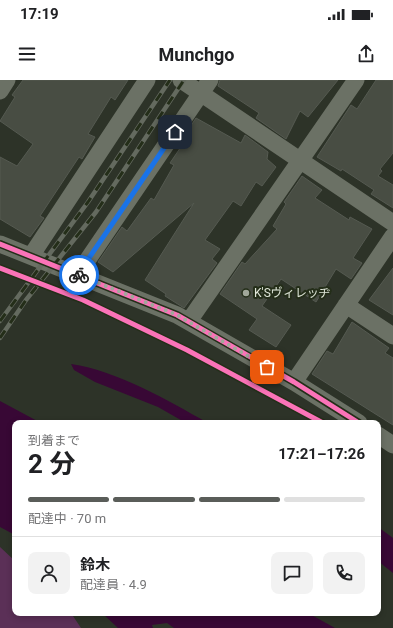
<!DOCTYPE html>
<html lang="ja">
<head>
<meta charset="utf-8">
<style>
  body { margin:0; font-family:Roboto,"Noto Sans JP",sans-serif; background:#f2f2f2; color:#202124; height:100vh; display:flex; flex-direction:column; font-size:15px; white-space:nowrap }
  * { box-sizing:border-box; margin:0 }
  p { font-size:13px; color:#757577 }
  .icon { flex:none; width:22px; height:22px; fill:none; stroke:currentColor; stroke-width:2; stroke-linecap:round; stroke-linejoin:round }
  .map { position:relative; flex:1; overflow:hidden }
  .details { position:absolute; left:12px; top:340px; width:369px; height:196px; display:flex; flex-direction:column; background:#fff; border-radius:8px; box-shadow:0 2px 6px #0003 }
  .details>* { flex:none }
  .pin { position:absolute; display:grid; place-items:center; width:34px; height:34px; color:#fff; margin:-17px; border-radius:8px; box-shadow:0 2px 6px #0006 }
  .courier { position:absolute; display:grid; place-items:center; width:40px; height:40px; margin:-20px; border:3px solid #1a73e8; border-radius:50%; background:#fff; color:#222; box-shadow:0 1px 5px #0007 }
  .summary em { font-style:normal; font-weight:700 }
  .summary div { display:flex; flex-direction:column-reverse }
  .summary { display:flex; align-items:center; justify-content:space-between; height:68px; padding:0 16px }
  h1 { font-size:26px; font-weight:700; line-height:30px }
  .bar { display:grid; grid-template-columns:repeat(4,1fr); gap:6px 4px; align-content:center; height:48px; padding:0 16px }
  .bar i { height:5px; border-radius:3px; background:#e0e0e0 }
  .bar .on { background:#5a5d59 }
  .bar p { grid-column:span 4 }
  .line { display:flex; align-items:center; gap:10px; padding:0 16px; border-top:1px solid #e0e0e0 }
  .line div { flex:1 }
  .round { display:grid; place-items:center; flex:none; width:42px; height:42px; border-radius:8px; background:#f2f2f2 }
  .status { display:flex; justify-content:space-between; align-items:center; height:28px; padding:0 20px; background:#fff; direction:ltr }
  .status svg { height:11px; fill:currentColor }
  header { display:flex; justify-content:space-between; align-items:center; height:52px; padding:0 16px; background:#fff; font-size:18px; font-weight:700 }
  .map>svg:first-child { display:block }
  .green { fill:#5b3057 }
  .water { fill:#380835 }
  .building { fill:#484d43; stroke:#555a51 }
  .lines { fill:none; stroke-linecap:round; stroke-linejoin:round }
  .minor { stroke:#6b7165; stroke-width:17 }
  .rail-casing { stroke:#646a5f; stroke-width:4.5 }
  .rail { stroke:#242e19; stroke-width:3; stroke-dasharray:9; stroke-linecap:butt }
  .cycleway-casing { stroke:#242e19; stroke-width:8 }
  .cycleway { stroke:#fb73b8; stroke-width:5 }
  .done { stroke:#a1a79a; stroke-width:4; stroke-dasharray:0 7.2 }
  .route { stroke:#1a73e8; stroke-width:5 }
  .poi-dot { fill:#a1a79a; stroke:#242e19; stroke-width:1.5 }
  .labels { text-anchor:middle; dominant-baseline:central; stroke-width:4; stroke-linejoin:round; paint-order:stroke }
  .poi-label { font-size:12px; fill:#dfe6d8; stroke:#242e19; text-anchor:start }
</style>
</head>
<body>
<div class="status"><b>17:19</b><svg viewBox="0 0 49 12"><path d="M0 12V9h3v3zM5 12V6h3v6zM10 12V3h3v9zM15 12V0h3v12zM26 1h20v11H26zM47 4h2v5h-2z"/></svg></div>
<header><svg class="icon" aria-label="menu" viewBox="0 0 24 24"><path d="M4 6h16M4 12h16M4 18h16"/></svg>Munchgo<svg class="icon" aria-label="share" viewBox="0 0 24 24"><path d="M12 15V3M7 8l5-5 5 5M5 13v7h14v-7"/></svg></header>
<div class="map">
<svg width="393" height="548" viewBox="0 0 393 548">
  <rect width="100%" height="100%" fill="#2d3328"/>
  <path class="green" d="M0 467 15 481V533H71L81 548H0Z"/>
  <path class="water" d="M71 284C118 291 167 320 208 343H186L158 327 95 302 74 290Z
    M0 321 41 343H15V455L0 447Z
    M378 447 393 458V493L378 481Z
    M102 533H308L335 548H174L167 543 152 545 153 548H118Z"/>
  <path class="building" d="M23 0H128L115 20 111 17 88 54 95 57 82 79 79 77 40 136 44 138 30 157 0 139V77L17 86 33 64 0 41 15 17 12 15Z
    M220 0H338L308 37 300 31 286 59 256 38 259 33 218 6Z
    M376 0H393V73L380 89 382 91 378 96 393 105V128L371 114 374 110 342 89 341 91 317 77 351 25 357 29Z
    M196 38 241 63 245 55 268 72 267 79 276 87 262 106 256 102 241 126 233 121 205 160 220 169 212 179 217 183 184 228 165 216 166 214 145 200 194 123 113 192 98 182 122 147 127 151 151 118 154 120 174 85 170 83 187 58 184 56Z
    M302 96 322 110 315 118 349 140 350 137 372 149 353 178 362 183 351 199 336 189 316 222 281 199 262 226 291 245 276 267 249 250 257 239 220 214 242 182 245 184 277 149 273 146 286 124 284 122Z
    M393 188V235L369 220Z
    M352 242 389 268 385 273 393 278V345L312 294 327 271 333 274Z"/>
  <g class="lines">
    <path class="minor" d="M181 0 393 143
      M0 11 7 0
      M0 164 177 235 294 302 359 343
      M31 176 147 0
      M78 194 210 0
      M346 225 393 256
      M189 241 356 0
      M294 302 393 156
      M378 355 393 365"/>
    <defs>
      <path id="rail" d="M0 241 88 122 170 0
        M0 258 26 220 96 132 184 0"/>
    </defs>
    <use href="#rail" class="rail-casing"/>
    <use href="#rail" class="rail"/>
    <defs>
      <path id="cycleway" d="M0 164 177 235 294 302 359 343
        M0 188 83 220 187 270 323 343"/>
    </defs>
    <use href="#cycleway" class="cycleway-casing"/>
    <use href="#cycleway" class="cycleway"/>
  </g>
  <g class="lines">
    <path class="done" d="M79 195 177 235 267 287"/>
    <path class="route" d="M79 195 78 194 175 52"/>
  </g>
  <circle class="poi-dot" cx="246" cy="213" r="4"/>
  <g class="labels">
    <g class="poi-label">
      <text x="254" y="213">K'Sヴィレッヂ</text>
    </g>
  </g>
</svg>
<div class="pin" style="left:267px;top:287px;background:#ea580c"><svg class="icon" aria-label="bag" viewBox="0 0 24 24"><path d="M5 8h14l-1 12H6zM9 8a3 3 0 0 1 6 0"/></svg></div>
<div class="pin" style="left:175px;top:52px;background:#1f2937"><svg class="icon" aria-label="home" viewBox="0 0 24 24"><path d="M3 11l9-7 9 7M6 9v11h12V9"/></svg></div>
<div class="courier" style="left:79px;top:195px"><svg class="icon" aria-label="bike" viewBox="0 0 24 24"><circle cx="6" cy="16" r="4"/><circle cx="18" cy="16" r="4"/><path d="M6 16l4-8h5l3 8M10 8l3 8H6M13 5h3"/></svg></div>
<section class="details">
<div class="summary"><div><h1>2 分</h1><p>到着まで</p></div><em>17:21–17:26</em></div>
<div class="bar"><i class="on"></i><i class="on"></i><i class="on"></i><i></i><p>配達中 · 70 m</p></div>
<div class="line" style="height:72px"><a class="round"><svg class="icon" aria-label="person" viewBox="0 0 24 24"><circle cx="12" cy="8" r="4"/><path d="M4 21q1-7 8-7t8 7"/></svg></a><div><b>鈴木</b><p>配達員 · 4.9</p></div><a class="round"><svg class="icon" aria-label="chat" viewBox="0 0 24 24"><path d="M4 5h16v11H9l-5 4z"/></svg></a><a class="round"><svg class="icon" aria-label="phone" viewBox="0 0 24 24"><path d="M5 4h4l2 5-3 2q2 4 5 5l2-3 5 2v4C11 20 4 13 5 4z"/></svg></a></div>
</section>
</div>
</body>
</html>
